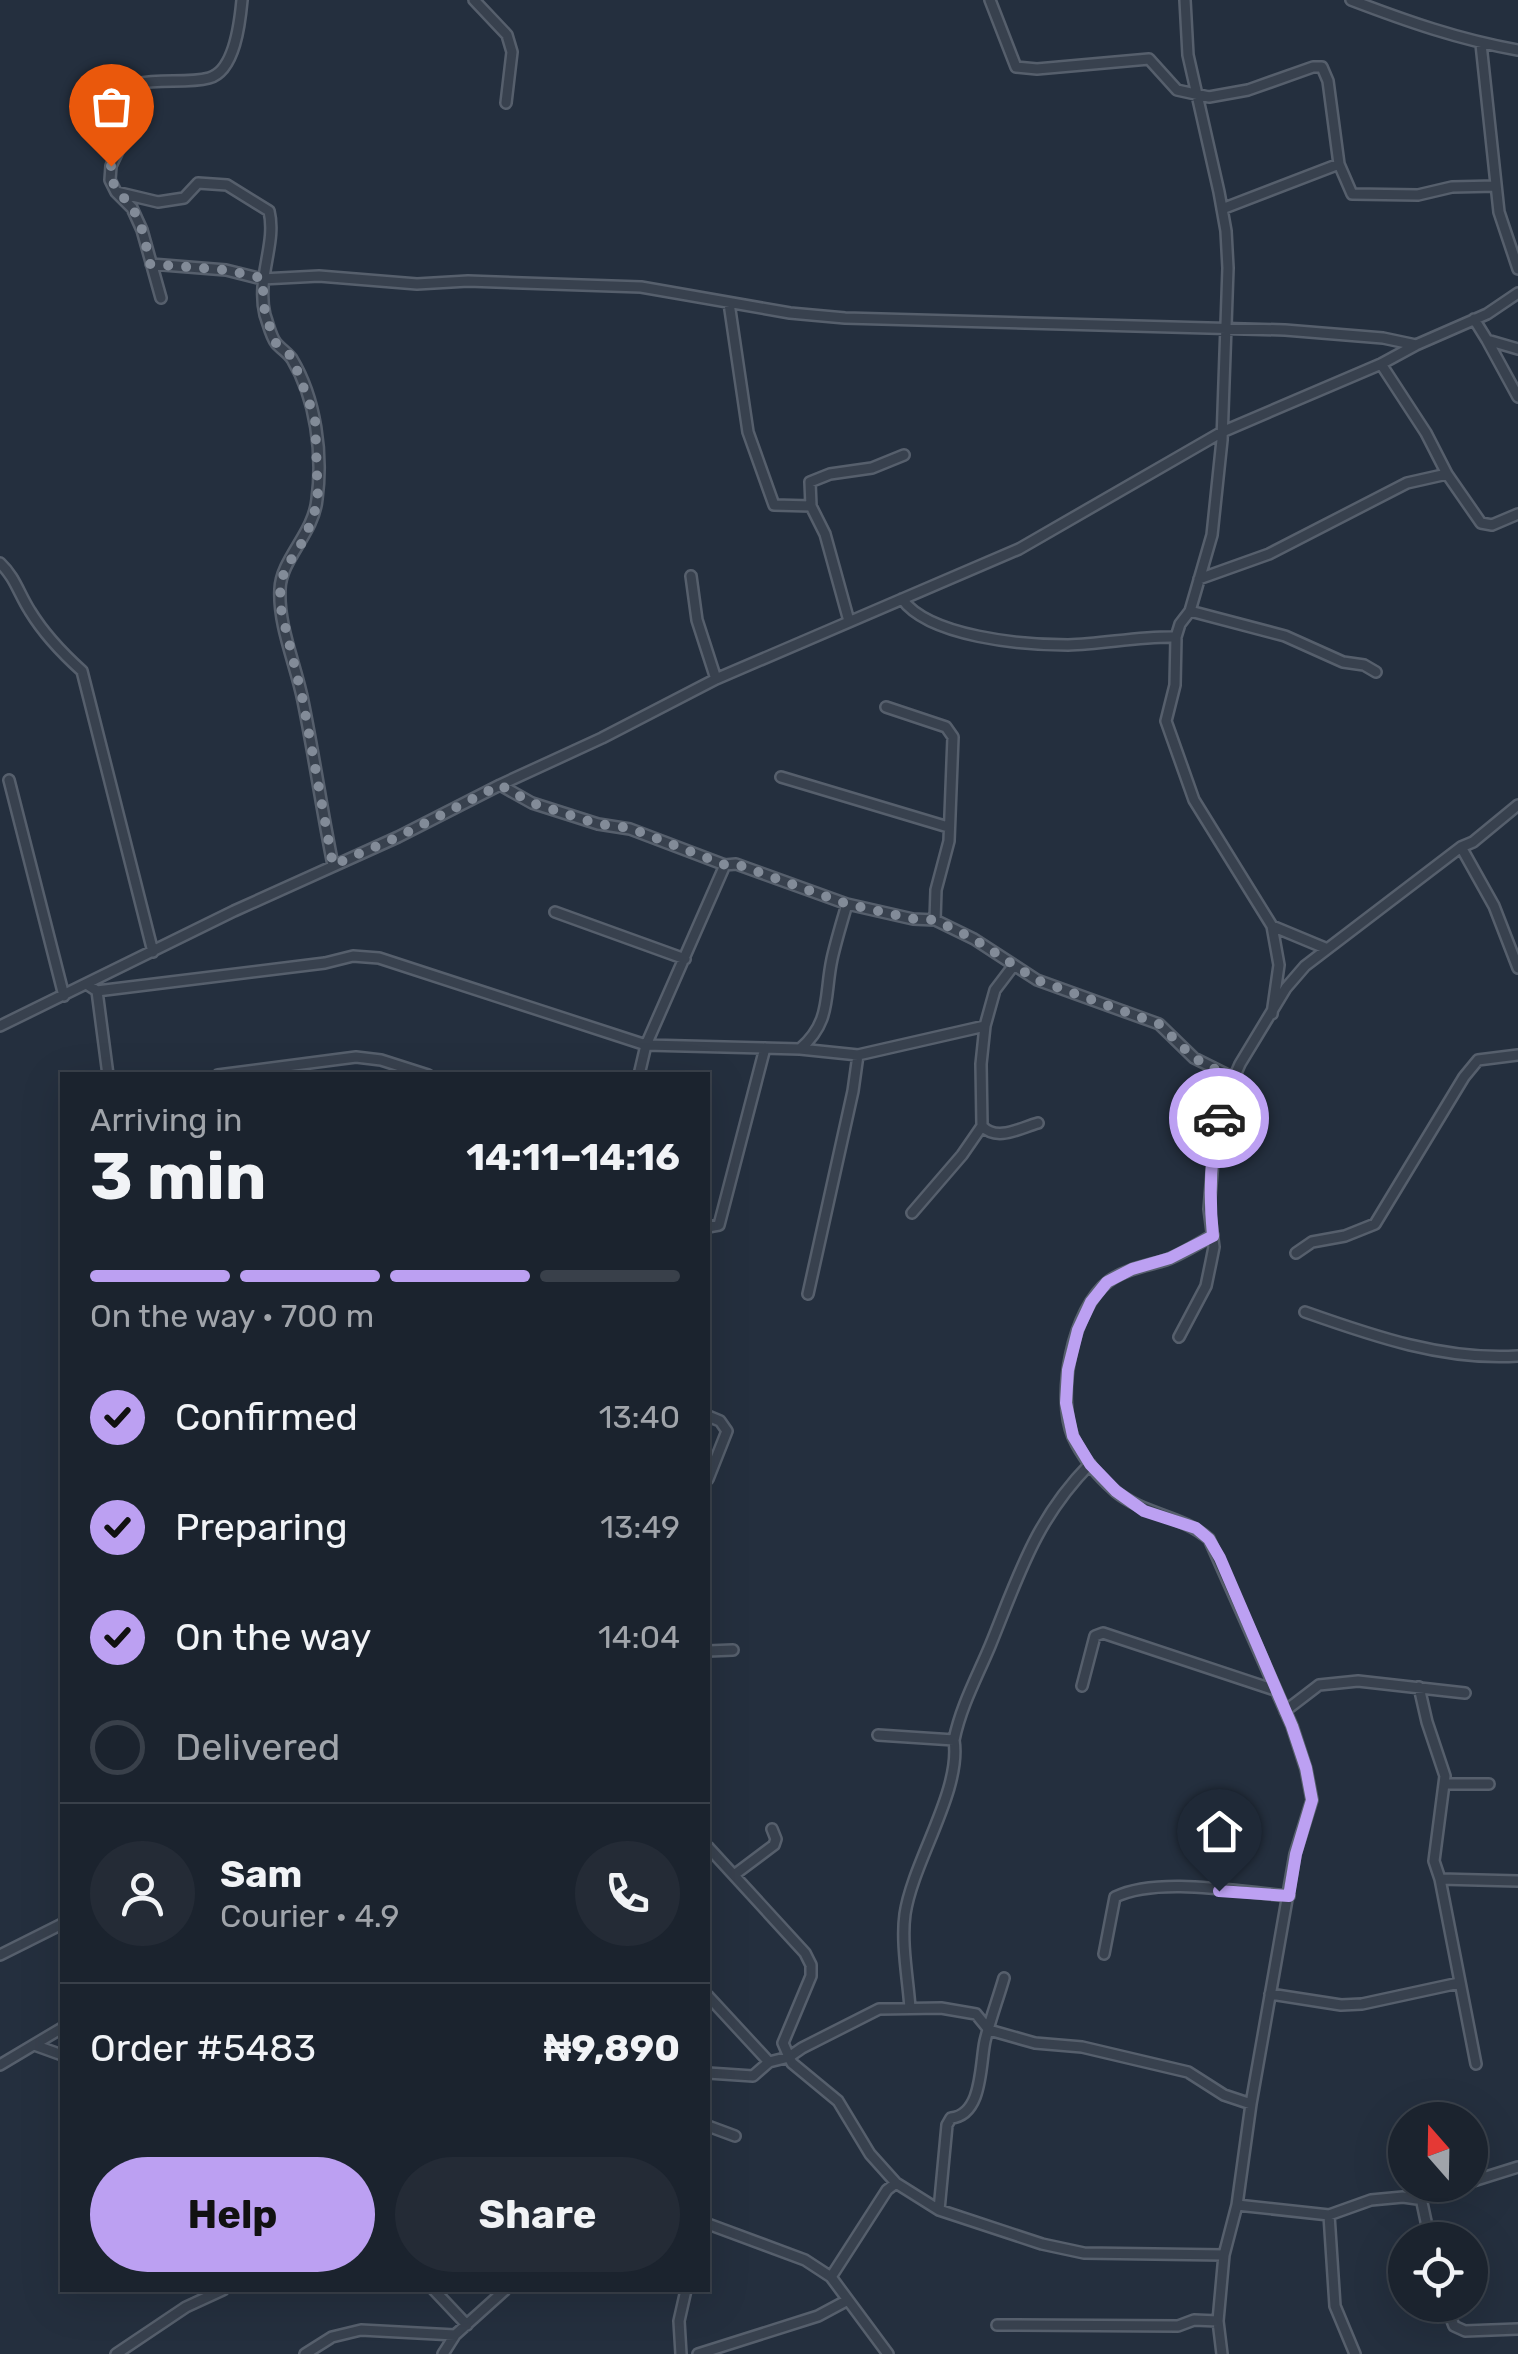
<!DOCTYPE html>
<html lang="en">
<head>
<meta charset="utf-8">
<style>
  body { margin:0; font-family:Rubik,sans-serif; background:#242b36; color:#f1f3f6; height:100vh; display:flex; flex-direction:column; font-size:38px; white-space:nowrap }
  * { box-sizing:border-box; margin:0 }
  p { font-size:32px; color:#a0a4aa }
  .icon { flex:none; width:55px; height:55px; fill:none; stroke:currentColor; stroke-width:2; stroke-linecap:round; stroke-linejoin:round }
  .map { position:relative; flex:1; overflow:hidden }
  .sheet { position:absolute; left:60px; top:1072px; width:650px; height:1220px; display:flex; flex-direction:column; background:#1b232e; border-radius:0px; box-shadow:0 10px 40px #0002,0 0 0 2px #39404a }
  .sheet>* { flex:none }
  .needle { width:65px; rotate:340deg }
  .controls { position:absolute; left:1388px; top:2102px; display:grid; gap:20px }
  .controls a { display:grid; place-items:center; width:100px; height:100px; border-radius:50%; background:#1b232e; box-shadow:0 10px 40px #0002,0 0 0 2px #39404a; font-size:50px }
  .pin { position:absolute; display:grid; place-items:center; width:85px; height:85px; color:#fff; margin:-102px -42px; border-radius:50% 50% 50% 0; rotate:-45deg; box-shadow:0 0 10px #0007 }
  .pin .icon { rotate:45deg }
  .courier { position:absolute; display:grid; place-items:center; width:100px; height:100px; margin:-50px; border:8px solid #bca0f2; border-radius:50%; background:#fff; color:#222; box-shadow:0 2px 12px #0007 }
  .head em { font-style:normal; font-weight:700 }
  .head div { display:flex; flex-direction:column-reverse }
  .head { display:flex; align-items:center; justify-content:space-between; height:170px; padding:0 30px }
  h1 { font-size:65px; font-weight:700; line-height:75px }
  .bar { display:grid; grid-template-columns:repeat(4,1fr); gap:15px 10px; align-content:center; height:120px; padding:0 30px }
  .bar i { height:12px; border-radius:8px; background:#39404a }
  .bar .current { background:#bca0f2 }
  .bar p { grid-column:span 4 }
  .line { display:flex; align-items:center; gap:25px; padding:0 30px; border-top:2px solid #39404a }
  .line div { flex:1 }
  .round { display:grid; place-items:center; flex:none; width:105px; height:105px; border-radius:52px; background:#242b36 }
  ol { padding:0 30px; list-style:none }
  li { display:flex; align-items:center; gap:30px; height:110px }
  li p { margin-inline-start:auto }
  li .icon { padding:10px; border-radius:50%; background:#bca0f2; color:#111; stroke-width:4 }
  li:last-child { color:#a0a4aa }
  li i { width:55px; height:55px; border:5px solid #39404a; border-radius:50% }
  .primary-button { display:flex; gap:20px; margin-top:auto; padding:20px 30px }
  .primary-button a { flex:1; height:115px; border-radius:60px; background:#bca0f2; color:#111; font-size:40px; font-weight:700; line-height:115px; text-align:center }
  .primary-button a+a { background:#242b36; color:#f1f3f6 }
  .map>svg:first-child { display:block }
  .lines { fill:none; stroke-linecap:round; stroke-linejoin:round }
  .minor-casing { stroke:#565f6c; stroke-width:14 }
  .minor { stroke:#38414e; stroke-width:9 }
  .done { stroke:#828b98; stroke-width:10; stroke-dasharray:0 18 }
  .route { stroke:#bca0f2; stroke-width:12 }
</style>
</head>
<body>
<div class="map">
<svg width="1518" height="2354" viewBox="0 0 1518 2354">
  <rect width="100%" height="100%" fill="#242f3e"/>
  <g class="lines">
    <defs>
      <path id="minor" d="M474 0 507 35 512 52 506 103
        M990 0 1016 67 1037 69 1149 59 1177 90 1209 97 1248 90 1313 67H1322L1328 81 1339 164 1352 194 1418 195 1452 187 1496 186
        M1185 0 1188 55 1219 192 1226 231 1228 268 1222 440 1212 535 1190 611 1180 624 1176 637 1175 685 1166 721 1194 800 1272 926 1279 965 1272 1014
        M1351 0C1406 21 1460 40 1518 50
        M1481 44 1499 212 1518 269
        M116 192 158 202 184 198 198 183 227 185 269 211C277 244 256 277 265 315 268 323 271 337 276 343 281 349 288 353 292 359 316 399 323 454 317 499 314 533 281 559 280 589 278 626 296 665 303 701 314 755 322 811 333 865
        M1222 209 1339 164
        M151 264 226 270 262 279 319 276 417 284 468 281 641 287 790 313 845 318 1285 330 1383 338 1416 345
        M161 298 142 230 132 208 116 192 110 180 111 166 127 132 137 84C160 78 186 84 209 78 235 71 240 22 242 0
        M729 303 748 432 774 505 811 506 825 534 849 621
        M1474 319 1487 340 1518 349
        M1487 340 1518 397
        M1381 364 1426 433 1447 474 1481 523 1492 525 1518 514
        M811 506 810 482 830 474 872 468 904 455
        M0 563C15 577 19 594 30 611 44 634 62 653 82 671L153 952
        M691 576 697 620 716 679
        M1199 579 1269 554 1407 483 1447 474
        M902 599C929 637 1023 645 1068 645 1104 644 1140 636 1176 637
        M1190 611 1285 636 1343 662 1364 665 1376 672
        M886 707 946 727 953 737 949 841 936 890 935 920
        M781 777 948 827
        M9 780 64 996
        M500 785 532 803 598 824 630 829 725 865 736 864 847 904 913 919 935 920 974 939 1037 980 1159 1024 1194 1058 1232 1077
        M1461 847 1494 906 1518 968
        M555 912 685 959
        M1272 926 1325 948
        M88 985 97 991 325 963 353 956 379 958 646 1045 800 1049C832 1021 824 996 832 959 836 941 842 922 847 904
        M97 991 108 1075
        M0 1026 234 911 398 837 500 785 602 738 716 679 1019 549 1222 432 1381 364 1416 345 1487 314 1518 293
        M800 1049 858 1055 985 1026
        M218 1075 356 1057 381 1060 428 1075
        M639 1075 646 1045 725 865
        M982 1126C997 1142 1020 1128 1038 1123
        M912 1213 962 1155 982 1126 981 1064 985 1026 995 990 1014 965
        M708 1227 719 1225 765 1048
        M1213 1235C1198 1244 1182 1254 1166 1260 1146 1266 1126 1269 1109 1281 1072 1309 1056 1396 1073 1437 1082 1457 1099 1477 1115 1491 1144 1515 1182 1515 1209 1539L1292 1726 1306 1769 1312 1800 1295 1854 1251 2104 1237 2205 1224 2255 1218 2321 1222 2354
        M1296 1253 1312 1242 1345 1236 1375 1224 1464 1077 1478 1060 1518 1055
        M808 1294 853 1091 858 1055
        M1305 1312C1373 1336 1445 1361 1518 1356
        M1179 1337 1206 1286 1211 1262 1214 1247 1209 1209 1215 1137 1223 1103 1240 1064 1286 988 1305 966 1461 847 1473 842 1518 805
        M708 1416 720 1421 727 1431 708 1479
        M708 1651 733 1650
        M1082 1686 1095 1636 1103 1633 1275 1690
        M1419 1687 1427 1722 1445 1776 1434 1861 1440 1879 1476 2064
        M1285 1711 1319 1685 1358 1681 1465 1693
        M878 1735 954 1740C962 1790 913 1861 905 1914 901 1943 908 1979 910 2008
        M954 1740C961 1706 977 1677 990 1646 1019 1575 1035 1520 1090 1464
        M1445 1784H1489
        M708 1847 805 1953 811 1965V1976L783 2043 789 2057 802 2048 879 2009 941 2008 976 2014 989 2030 1035 2043 1082 2047 1188 2072 1224 2095 1251 2104
        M734 1875 774 1845 776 1839 772 1829
        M1440 1879 1518 1881
        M1104 1954 1115 1897C1158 1876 1240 1892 1289 1896
        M0 1955 62 1924
        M1270 1994 1341 2005 1362 2004 1459 1983
        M708 1996 769 2062
        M37 2046 62 2055
        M0 2065 62 2028
        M708 2073 753 2076 769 2062 789 2057 792 2063 838 2101 870 2154 896 2183 939 2210 1042 2244 1084 2253 1224 2255
        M708 2126 735 2136
        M1470 2182 1518 2167
        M1421 2198 1430 2240
        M1237 2205 1329 2215 1371 2200 1403 2197 1417 2199 1461 2185
        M939 2210 947 2125 951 2118C983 2115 980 2064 985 2041 990 2020 998 1999 1004 1978
        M1329 2215 1335 2306 1355 2354
        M708 2224 805 2260 831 2277 888 2354
        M831 2277 887 2190 896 2183
        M434 2290 467 2325
        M1446 2305 1454 2326 1465 2331 1518 2329
        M997 2325 1178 2326 1194 2320 1218 2321
        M116 2354 186 2307 223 2290
        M305 2354 332 2337 361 2330 455 2335
        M443 2354 455 2335 505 2290
        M681 2354 679 2321 686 2290
        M698 2354 818 2316 846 2301"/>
    </defs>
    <use href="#minor" class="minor-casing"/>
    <use href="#minor" class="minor"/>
  </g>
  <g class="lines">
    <path class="done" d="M111 166C110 189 121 192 132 208 143 224 146 246 150 264L226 270 262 278 265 314 276 343 292 357 315 418 318 502 305 538 285 569 280 587 281 609 303 701 333 865 398 837 500 785 532 803 598 824 630 828 725 865 736 864 847 904 914 919 935 920 974 939 1037 980 1159 1024 1194 1058 1232 1078 1219 1118"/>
    <path class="route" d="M1219 1891 1289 1896 1296 1854 1312 1800 1306 1768 1292 1726 1220 1558 1209 1539 1196 1528 1144 1511 1116 1491 1090 1464 1073 1436 1066 1403 1068 1370 1078 1330 1091 1302 1107 1282 1132 1269 1170 1258 1213 1236C1209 1197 1210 1156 1219 1118"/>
  </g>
</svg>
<div class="controls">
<a><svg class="needle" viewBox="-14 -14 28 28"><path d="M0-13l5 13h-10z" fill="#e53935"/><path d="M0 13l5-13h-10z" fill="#a0a4aa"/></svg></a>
<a><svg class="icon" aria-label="locate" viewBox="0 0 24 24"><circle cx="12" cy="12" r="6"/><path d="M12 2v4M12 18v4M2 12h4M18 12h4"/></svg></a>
</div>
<div class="pin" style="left:111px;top:166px;background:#ea580c"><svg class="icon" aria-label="bag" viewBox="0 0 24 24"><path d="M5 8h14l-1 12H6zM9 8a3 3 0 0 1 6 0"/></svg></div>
<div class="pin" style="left:1219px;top:1891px;background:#1f2937"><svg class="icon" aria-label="home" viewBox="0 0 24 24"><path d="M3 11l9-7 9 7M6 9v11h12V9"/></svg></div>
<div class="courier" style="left:1219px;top:1118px"><svg class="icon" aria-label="car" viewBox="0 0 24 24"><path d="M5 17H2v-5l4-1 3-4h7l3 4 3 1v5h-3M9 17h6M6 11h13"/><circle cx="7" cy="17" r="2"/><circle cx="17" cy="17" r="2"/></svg></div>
<section class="sheet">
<div class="head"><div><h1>3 min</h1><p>Arriving in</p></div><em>14:11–14:16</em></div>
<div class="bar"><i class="current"></i><i class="current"></i><i class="current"></i><i></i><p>On the way · 700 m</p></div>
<ol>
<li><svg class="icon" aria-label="check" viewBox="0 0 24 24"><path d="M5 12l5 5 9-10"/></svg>Confirmed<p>13:40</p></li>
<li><svg class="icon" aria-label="check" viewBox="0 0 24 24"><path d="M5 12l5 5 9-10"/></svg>Preparing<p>13:49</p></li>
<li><svg class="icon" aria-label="check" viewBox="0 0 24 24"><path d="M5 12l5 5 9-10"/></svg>On the way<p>14:04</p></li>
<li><i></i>Delivered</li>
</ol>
<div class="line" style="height:180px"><a class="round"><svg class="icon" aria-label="person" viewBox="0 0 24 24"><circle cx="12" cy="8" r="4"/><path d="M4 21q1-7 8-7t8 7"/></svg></a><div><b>Sam</b><p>Courier · 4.9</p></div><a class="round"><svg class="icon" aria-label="phone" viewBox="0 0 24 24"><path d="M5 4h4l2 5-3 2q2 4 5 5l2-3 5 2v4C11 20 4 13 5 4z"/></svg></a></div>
<div class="line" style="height:130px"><div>Order #5483</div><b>₦9,890</b></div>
<div class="primary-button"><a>Help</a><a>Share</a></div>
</section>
</div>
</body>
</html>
